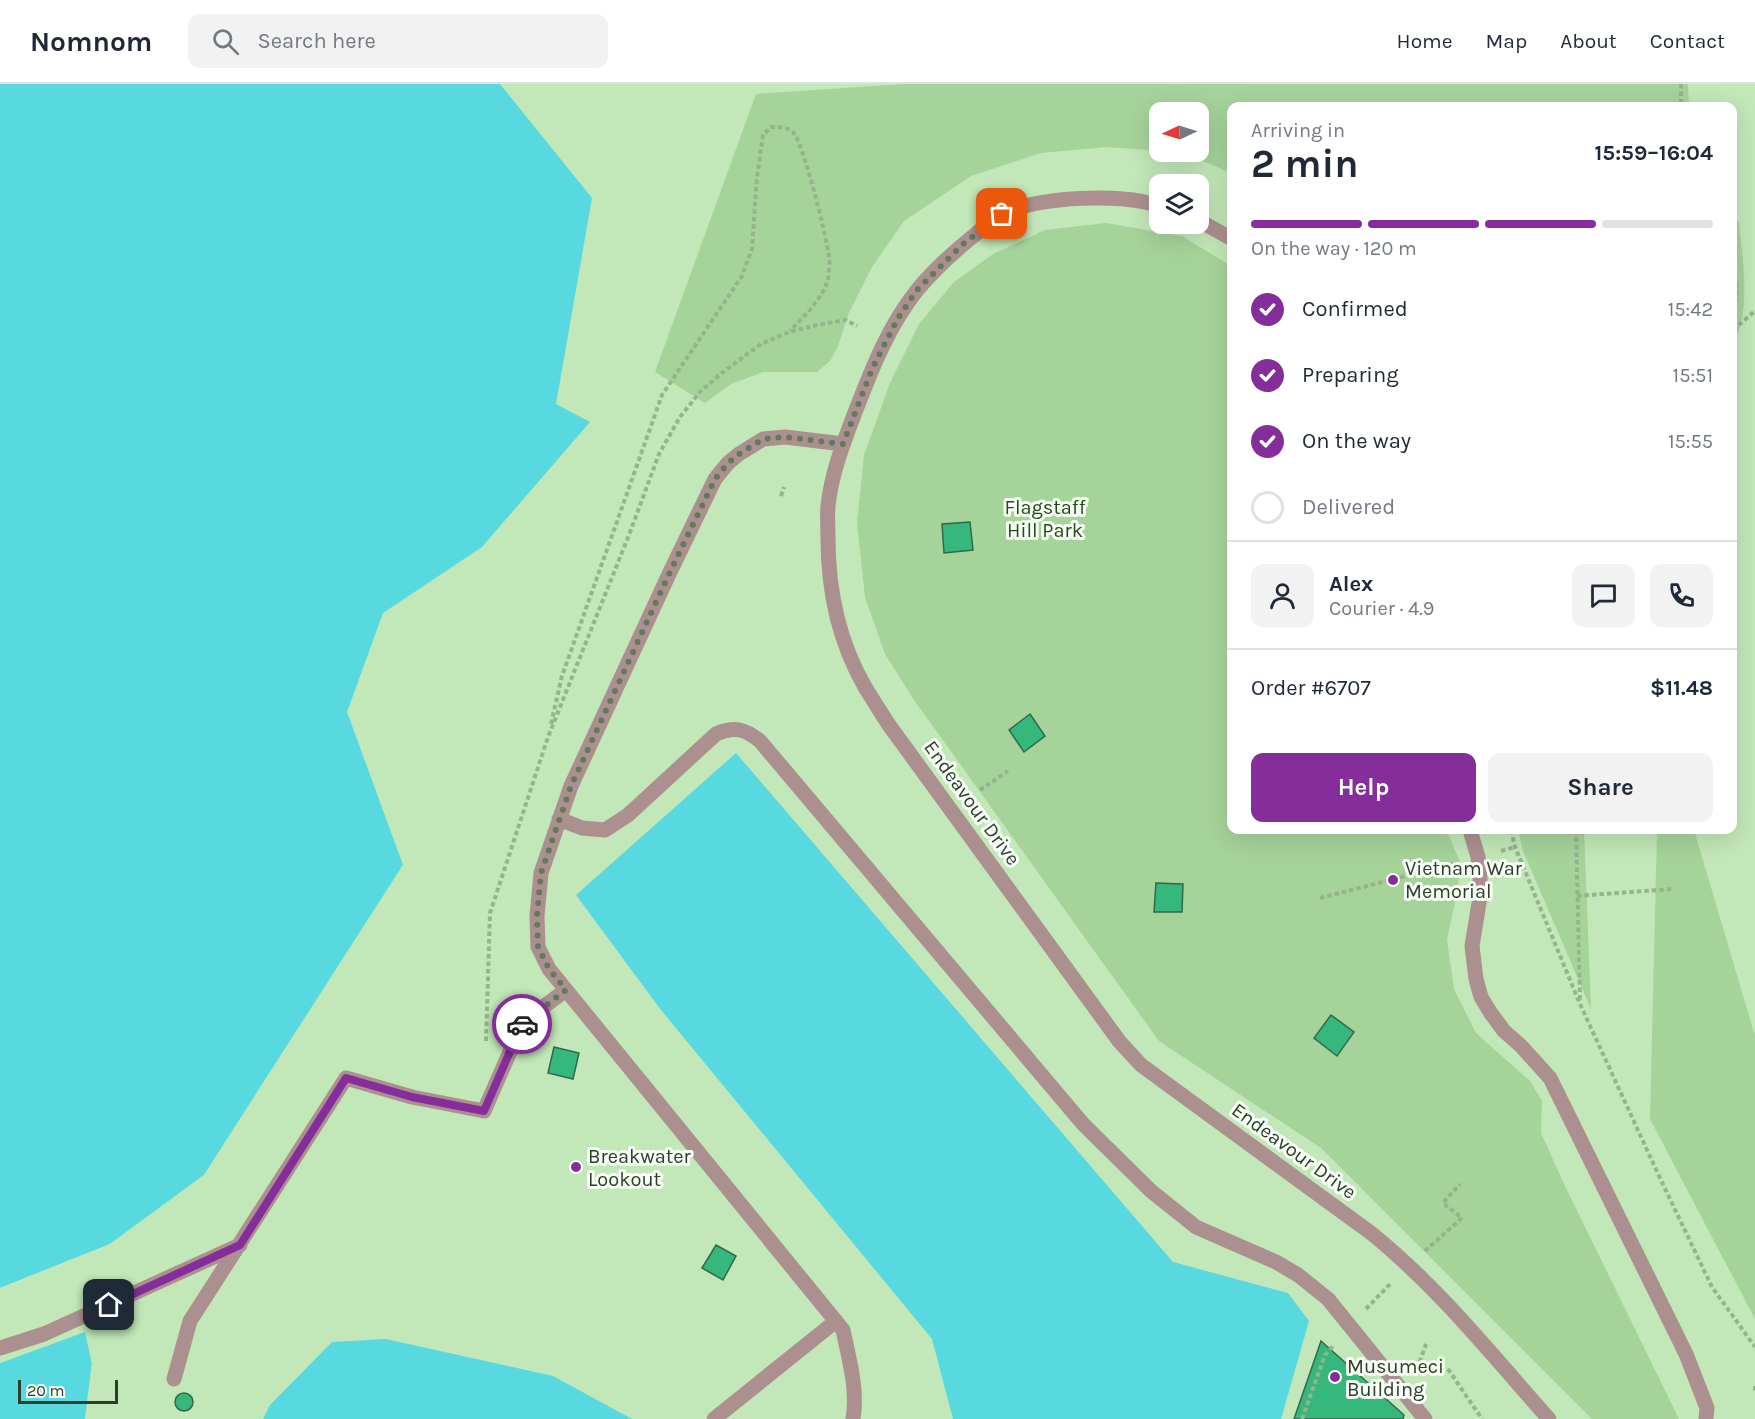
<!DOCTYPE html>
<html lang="en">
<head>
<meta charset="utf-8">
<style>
  body { margin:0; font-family:Karla,sans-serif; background:#f2f2f3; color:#1f2937; height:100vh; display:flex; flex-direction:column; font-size:22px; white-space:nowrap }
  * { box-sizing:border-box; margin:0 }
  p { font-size:20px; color:#747a83 }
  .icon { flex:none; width:33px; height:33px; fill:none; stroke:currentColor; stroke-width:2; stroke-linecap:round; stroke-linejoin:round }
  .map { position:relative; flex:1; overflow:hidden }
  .side { position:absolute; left:1227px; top:18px; width:510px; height:732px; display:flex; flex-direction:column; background:#fff; border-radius:12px; box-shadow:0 6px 24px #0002 }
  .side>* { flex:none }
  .needle { width:39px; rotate:266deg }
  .tools { position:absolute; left:1149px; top:18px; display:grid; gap:12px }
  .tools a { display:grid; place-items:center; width:60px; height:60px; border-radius:12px; background:#fff; box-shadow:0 6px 24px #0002; font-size:30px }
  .scale { position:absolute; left:18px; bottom:15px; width:100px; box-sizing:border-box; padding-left:6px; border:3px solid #2f3e2b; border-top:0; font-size:16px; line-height:21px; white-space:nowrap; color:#2f3e2b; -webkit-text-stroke:4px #f7fef5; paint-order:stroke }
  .pin { position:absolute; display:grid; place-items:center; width:51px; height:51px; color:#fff; margin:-26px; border-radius:12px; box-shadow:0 3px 9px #0006 }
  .courier { position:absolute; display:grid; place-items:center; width:60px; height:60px; margin:-30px; border:4px solid #852e9b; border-radius:50%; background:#fff; color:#222; box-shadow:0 2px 8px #0007 }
  .headline em { font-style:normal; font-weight:700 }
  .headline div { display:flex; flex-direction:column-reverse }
  .headline { display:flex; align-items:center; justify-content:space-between; height:102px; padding:0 24px }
  h1 { font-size:39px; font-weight:700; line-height:45px }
  .bar { display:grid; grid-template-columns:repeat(4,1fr); gap:9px 6px; align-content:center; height:72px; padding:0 24px }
  .bar i { height:8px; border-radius:4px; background:#e0e1e3 }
  .bar .active { background:#852e9b }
  .bar p { grid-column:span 4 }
  .line { display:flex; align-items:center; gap:15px; padding:0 24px; border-top:2px solid #e0e1e3 }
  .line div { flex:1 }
  .round { display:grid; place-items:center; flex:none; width:63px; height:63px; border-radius:12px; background:#f2f2f3 }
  ol { padding:0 24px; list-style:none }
  li { display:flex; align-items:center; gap:18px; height:66px }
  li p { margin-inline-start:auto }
  li .icon { padding:6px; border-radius:50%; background:#852e9b; color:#fff; stroke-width:4 }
  li:last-child { color:#747a83 }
  li i { width:33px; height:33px; border:3px solid #e0e1e3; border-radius:50% }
  .cta { display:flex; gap:12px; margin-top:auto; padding:12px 24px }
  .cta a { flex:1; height:69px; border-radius:12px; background:#852e9b; color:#fff; font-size:24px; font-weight:700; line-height:69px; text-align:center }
  .cta a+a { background:#f2f2f3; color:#1f2937 }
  header { display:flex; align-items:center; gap:36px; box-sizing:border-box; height:84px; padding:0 30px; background:#fff; border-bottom:2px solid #e0e1e3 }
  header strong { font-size:28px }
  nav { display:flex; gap:33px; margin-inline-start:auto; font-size:21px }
  .search { width:420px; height:54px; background:#f2f2f3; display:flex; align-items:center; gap:15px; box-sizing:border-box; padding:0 21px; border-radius:12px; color:#747a83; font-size:22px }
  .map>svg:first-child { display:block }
  .green { fill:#a6d39a; fill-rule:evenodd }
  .water { fill:#58d9df }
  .pier { fill:#c2e7b8 }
  .building { fill:#36b77c; stroke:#33684c; stroke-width:1.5 }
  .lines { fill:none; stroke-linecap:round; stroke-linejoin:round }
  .path { stroke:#95b38d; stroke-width:4; stroke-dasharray:4.5 3; stroke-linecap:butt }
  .lane { stroke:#ac9090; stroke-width:15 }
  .street { stroke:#ac9090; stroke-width:15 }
  .done { stroke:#62795c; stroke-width:6; stroke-dasharray:0 10.8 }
  .route { stroke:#852e9b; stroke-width:8 }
  .poi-dot { fill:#852e9b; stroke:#f7fef5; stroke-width:2 }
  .labels { text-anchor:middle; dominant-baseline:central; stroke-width:6; stroke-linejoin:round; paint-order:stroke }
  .park-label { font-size:20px; fill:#204d10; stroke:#f7fef5 }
  .street-label { font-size:20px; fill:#2f3e2b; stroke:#f7fef5 }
  .poi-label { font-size:20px; fill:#2f3e2b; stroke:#f7fef5; text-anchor:start }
</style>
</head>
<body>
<header>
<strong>Nomnom</strong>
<div class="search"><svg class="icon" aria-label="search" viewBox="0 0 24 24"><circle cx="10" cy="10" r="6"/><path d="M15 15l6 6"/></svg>Search here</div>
<nav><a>Home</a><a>Map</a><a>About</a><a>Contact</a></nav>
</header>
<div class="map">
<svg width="1755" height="1335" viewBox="0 0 1755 1335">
  <rect width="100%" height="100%" fill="#c2e7b8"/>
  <path class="green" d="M905 0H1688L1689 22H1232L1231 89 1203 77 1148 66 1107 63 1041 69 971 92 904 137 872 183 848 231 838 262 830 277 817 288H763L731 300 705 319 655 288 756 10ZM1198 28V68H1160V28Z
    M1733 134 1739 138C1742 172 1752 229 1733 259Z
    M1106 139 1182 152 1231 182 1232 746H1443L1449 752 1460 778 1458 804 1447 856 1454 905 1476 949 1530 997 1542 1017 1541 1049 1565 1102 1679 1335H1592L1321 1064 1159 957 914 616 885 570 865 513 857 439 864 371 890 299 919 240 954 198 993 170 1045 146Z
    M1518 746H1584L1591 925 1523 767Z
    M1657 746H1694L1755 952V1235L1650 1035Z"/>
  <path class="water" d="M0 0H500L592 114 556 320 590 338 482 463 383 529 347 628 403 781 204 1091 110 1160 0 1204Z
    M736 669 1173 1178 1288 1209 1309 1237 1281 1335H953L932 1255 661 926 576 811Z
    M85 1247 92 1279 85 1335H0V1279Z
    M386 1255 553 1292 632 1335H263L270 1321 332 1258Z"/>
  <path class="pier" d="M403 781V787L206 1093 112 1163 0 1207V1204L110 1160 204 1091Z
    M84 1245 88 1246 95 1279 88 1335H85L92 1279 85 1248 0 1279V1276Z"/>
  <path class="building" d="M970 438 973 466 944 469 942 440Z
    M1030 630 1045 652 1024 668 1009 646Z
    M1156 799 1183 800 1182 828H1154Z
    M1331 931 1354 948 1337 972 1314 954Z
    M554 963 579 969 573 995 548 989Z
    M716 1161 736 1172 723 1196 702 1184Z
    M1321 1257 1404 1331 1403 1335H1294Z
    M175 1318a9 9 0 1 1 18 0a9 9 0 1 1-18 0Z"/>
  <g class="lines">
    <path class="path" d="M1681 0V22
      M1732 177 1737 205 1732 245
      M1733 246 1755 227
      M781 412 784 403
      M551 640 562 592 662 311 742 192 752 165 757 93 763 51 771 43C779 43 787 43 793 48 804 60 826 152 829 172 830 179 829 188 828 195 822 216 805 231 790 247
      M980 706 1008 687
      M1511 746 1515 763 1580 920 1659 1092 1712 1203 1755 1263
      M1576 746 1580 916
      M1501 767 1515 763
      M1577 812 1672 805
      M1320 814 1453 780
      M486 957 490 829 548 653 629 451 659 370 680 333 700 308 723 288 761 260 789 248 817 241 846 236 857 242
      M1425 1167 1462 1134 1443 1119 1460 1100
      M1366 1225 1392 1198
      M1417 1285 1426 1260
      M1448 1285 1482 1335
      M1755 1302V1309
      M1302 1335 1325 1271 1333 1262"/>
    <path class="lane" d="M843 360 785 353 763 355 739 370 728 379 715 395 670 488 571 702 541 789 537 832 538 863 549 885 843 1246C849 1275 858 1306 853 1335
      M559 735 582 744 605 746 628 731 716 650C735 642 745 645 760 657L1083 1040 1151 1107 1196 1143 1276 1178 1298 1191 1328 1215 1425 1335
      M0 1264 44 1250 240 1161
      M174 1295 190 1237 346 994 412 1013 484 1027 523 938 566 906
      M714 1335 836 1237"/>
    <path class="street" d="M1160 122C1121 109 1040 112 1003 130 994 135 985 143 977 149 957 165 934 186 918 205 888 242 871 287 854 331 843 360 831 391 828 422 827 433 828 444 828 454 828 506 839 558 865 603 873 616 881 629 889 641L1119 957 1141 981 1371 1149C1438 1203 1492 1271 1549 1335
      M1198 136 1232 155
      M1470 746 1478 773 1480 790V813L1472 862 1476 895 1481 913 1490 928 1504 947 1521 962 1550 994 1686 1270 1707 1324 1706 1335"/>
  </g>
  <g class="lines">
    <path class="done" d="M522 940 566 906 549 885 538 863 537 832 541 789 571 702 670 488 715 395 728 379 739 370 763 355 785 353 843 360 872 285 898 234 918 205 963 160 1002 130"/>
    <path class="route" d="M109 1221 240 1161 346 994 412 1013 484 1027 522 940"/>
  </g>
  <g class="poi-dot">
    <circle cx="1393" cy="796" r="6"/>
    <circle cx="576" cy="1083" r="6"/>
    <circle cx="1335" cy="1293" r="6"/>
  </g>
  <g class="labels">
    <g class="park-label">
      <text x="1045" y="423">Flagstaff<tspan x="1045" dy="23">Hill Park</tspan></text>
    </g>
    <g class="street-label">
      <text transform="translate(972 719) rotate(54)">Endeavour Drive</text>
      <text transform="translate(1294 1067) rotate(36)">Endeavour Drive</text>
    </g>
    <g class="poi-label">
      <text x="1405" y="784">Vietnam War<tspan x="1405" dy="23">Memorial</tspan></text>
      <text x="588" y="1072">Breakwater<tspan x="588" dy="23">Lookout</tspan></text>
      <text x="1347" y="1282">Musumeci<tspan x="1347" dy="23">Building</tspan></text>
    </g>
  </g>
</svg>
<div class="tools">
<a><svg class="needle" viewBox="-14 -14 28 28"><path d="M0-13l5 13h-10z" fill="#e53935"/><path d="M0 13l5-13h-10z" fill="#747a83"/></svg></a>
<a><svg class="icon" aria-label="layers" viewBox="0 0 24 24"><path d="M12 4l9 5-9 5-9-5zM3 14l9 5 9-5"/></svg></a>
</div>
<div class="scale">20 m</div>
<div class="pin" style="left:1002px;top:130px;background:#ea580c"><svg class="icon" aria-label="bag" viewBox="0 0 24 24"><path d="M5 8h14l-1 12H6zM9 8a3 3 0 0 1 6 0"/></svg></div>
<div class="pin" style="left:109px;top:1221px;background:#1f2937"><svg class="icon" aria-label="home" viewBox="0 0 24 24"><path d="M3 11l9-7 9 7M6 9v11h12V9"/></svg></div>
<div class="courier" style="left:522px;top:940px"><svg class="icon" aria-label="car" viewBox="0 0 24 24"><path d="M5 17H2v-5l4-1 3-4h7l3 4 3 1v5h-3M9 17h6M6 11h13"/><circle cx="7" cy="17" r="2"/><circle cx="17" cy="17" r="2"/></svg></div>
<section class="side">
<div class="headline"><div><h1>2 min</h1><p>Arriving in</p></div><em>15:59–16:04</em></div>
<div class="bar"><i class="active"></i><i class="active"></i><i class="active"></i><i></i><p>On the way · 120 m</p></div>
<ol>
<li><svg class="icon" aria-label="check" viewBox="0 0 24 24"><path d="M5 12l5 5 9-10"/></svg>Confirmed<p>15:42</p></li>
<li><svg class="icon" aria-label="check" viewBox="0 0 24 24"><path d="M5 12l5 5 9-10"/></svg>Preparing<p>15:51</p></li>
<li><svg class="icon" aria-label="check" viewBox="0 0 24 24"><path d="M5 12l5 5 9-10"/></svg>On the way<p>15:55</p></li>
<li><i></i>Delivered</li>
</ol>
<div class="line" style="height:108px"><a class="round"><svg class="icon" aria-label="person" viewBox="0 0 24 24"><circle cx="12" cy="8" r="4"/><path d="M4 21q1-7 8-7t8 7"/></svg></a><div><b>Alex</b><p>Courier · 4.9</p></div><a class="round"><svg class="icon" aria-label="chat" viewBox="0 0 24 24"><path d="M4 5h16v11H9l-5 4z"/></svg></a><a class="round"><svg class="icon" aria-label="phone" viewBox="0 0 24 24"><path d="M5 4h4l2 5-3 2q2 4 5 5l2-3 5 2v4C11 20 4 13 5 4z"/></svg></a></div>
<div class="line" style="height:78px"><div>Order #6707</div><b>$11.48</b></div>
<div class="cta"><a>Help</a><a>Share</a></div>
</section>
</div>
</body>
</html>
